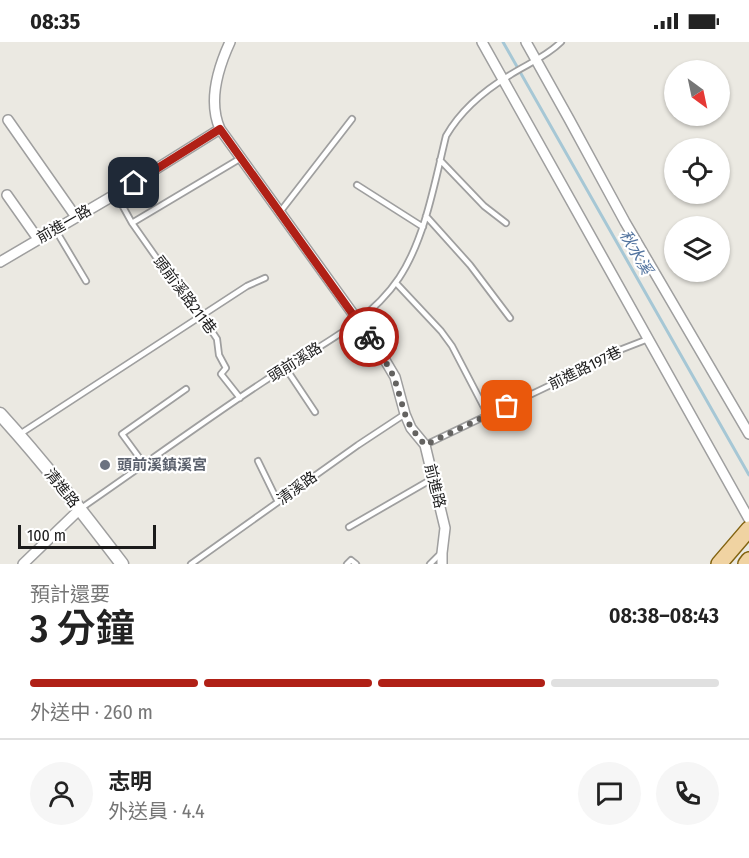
<!DOCTYPE html>
<html lang="zh-TW">
<head>
<meta charset="utf-8">
<style>
  body { margin:0; font-family:"Fira Sans Condensed","Noto Sans TC",sans-serif; background:#f6f6f6; color:#222; height:100vh; display:flex; flex-direction:column; font-size:22px; white-space:nowrap }
  * { box-sizing:border-box; margin:0 }
  p { font-size:20px; color:#767676 }
  .icon { flex:none; width:33px; height:33px; fill:none; stroke:currentColor; stroke-width:2; stroke-linecap:round; stroke-linejoin:round }
  .map { position:relative; height:522px; overflow:hidden }
  .sheet { display:flex; flex-direction:column; background:#fff; flex:1 }
  .sheet>* { flex:none }
  .needle { width:39px; rotate:147deg }
  .buttons { position:absolute; left:664px; top:18px; display:grid; gap:12px }
  .buttons a { display:grid; place-items:center; width:66px; height:66px; border-radius:50%; background:#fff; box-shadow:0 2px 4px #0004; font-size:30px }
  .scale { position:absolute; left:18px; bottom:15px; width:138px; box-sizing:border-box; padding-left:6px; border:3px solid #1b1b1b; border-top:0; font-size:16px; line-height:21px; white-space:nowrap; color:#1b1b1b; -webkit-text-stroke:4px #fff; paint-order:stroke }
  .pin { position:absolute; display:grid; place-items:center; width:51px; height:51px; color:#fff; margin:-26px; border-radius:12px; box-shadow:0 3px 9px #0006 }
  .courier { position:absolute; display:grid; place-items:center; width:60px; height:60px; margin:-30px; border:4px solid #b02016; border-radius:50%; background:#fff; color:#222; box-shadow:0 2px 8px #0007 }
  .overview em { font-style:normal; font-weight:600 }
  .overview div { display:flex; flex-direction:column-reverse }
  .overview { display:flex; align-items:center; justify-content:space-between; height:102px; padding:0 30px }
  h1 { font-size:39px; font-weight:600; line-height:45px }
  .bar { display:grid; grid-template-columns:repeat(4,1fr); gap:9px 6px; align-content:center; height:72px; padding:0 30px }
  .bar i { height:8px; border-radius:4px; background:#e0e0e0 }
  .bar .active { background:#b02016 }
  .bar p { grid-column:span 4 }
  .line { display:flex; align-items:center; gap:15px; padding:0 30px; border-top:2px solid #e0e0e0 }
  .line div { flex:1 }
  .round { display:grid; place-items:center; flex:none; width:63px; height:63px; border-radius:32px; background:#f6f6f6 }
  .status { display:flex; justify-content:space-between; align-items:center; height:42px; padding:0 30px; background:#fff; direction:ltr }
  .status svg { height:16px; fill:currentColor }
  .map>svg:first-child { display:block }
  .lines { fill:none; stroke-linecap:round; stroke-linejoin:round }
  .stream { stroke:#a6c7d5; stroke-width:3 }
  .service-casing { stroke:#9f9f9f; stroke-width:8 }
  .minor-casing { stroke:#9f9f9f; stroke-width:12 }
  .tertiary-casing { stroke:#9f9f9f; stroke-width:15 }
  .primary-casing { stroke:#826310; stroke-width:18 }
  .service { stroke:#fff; stroke-width:4.5 }
  .minor { stroke:#fff; stroke-width:9 }
  .tertiary { stroke:#fff; stroke-width:12 }
  .primary { stroke:#f0d3a2; stroke-width:15 }
  .done { stroke:#646361; stroke-width:6; stroke-dasharray:0 10.8 }
  .route { stroke:#b02016; stroke-width:8 }
  .worship-dot { fill:#6b7280; stroke:#fff; stroke-width:2 }
  .labels { text-anchor:middle; dominant-baseline:central; stroke-width:4.5; stroke-linejoin:round; paint-order:stroke }
  .street-label { font-size:15px; fill:#1b1b1b; stroke:#fff }
  .worship-label { font-size:15px; font-weight:bold; fill:#5b616d; stroke:#fff; text-anchor:start }
  .water-label { font-size:16px; font-style:italic; fill:#53749f; stroke:#fff }
</style>
</head>
<body>
<div class="status"><b>08:35</b><svg viewBox="0 0 49 12"><path d="M0 12V9h3v3zM5 12V6h3v6zM10 12V3h3v9zM15 12V0h3v12zM26 1h20v11H26zM47 4h2v5h-2z"/></svg></div>
<div class="map">
<svg width="749" height="522" viewBox="0 0 749 522">
  <rect width="100%" height="100%" fill="#ebe9e2"/>
  <g class="lines">
    <path class="stream" d="M503 0 749 433"/>
    <defs>
      <path id="service" d="M440 118 484 164 506 181
        M357 143 423 185
        M116 152 132 181 158 218 201 273 217 297 219 313 226 326 221 332 240 356
        M280 170 352 77
        M426 174 470 223 510 276
        M132 181 236 119
        M55 187 86 239
        M396 241 441 289 452 304 488 373
        M285 325 315 370
        M20 392 247 244 265 236
        M425 403 580 329 599 316 648 297
        M258 419 278 460
        M144 422 122 392 186 347
        M80 467C141 425 201 381 263 340 310 308 367 284 399 236 425 197 435 139 446 94 461 68 485 48 510 33 527 22 546 15 561 0
        M349 485 432 437
        M191 522 358 403 405 372
        M347 522 351 518 356 522
        M430 522 440 512"/>
      <path id="minor" d="M230 0C218 26 208 60 220 87L379 308 395 335 405 372 411 386 425 403 445 486 442 511V522
        M482 0 749 477
        M526 0 569 77 625 180 749 392
        M8 78 76 175
        M7 153 38 197
        M0 220 116 152 220 87
        M23 522 80 467"/>
      <path id="tertiary" d="M0 372C43 419 83 471 122 522"/>
      <path id="primary" d="M719 522 749 487
        M746 522 749 518"/>
    </defs>
    <use href="#service" class="service-casing"/>
    <use href="#minor" class="minor-casing"/>
    <use href="#tertiary" class="tertiary-casing"/>
    <use href="#primary" class="primary-casing"/>
    <use href="#service" class="service"/>
    <use href="#minor" class="minor"/>
    <use href="#tertiary" class="tertiary"/>
    <use href="#primary" class="primary"/>
  </g>
  <g class="lines">
    <path class="done" d="M369 295 379 308 394 335 405 372 411 386 425 403 507 364"/>
    <path class="route" d="M134 141 220 87 369 295"/>
  </g>
  <circle class="worship-dot" cx="105" cy="423" r="6"/>
  <g class="labels">
    <g class="street-label">
      <text transform="translate(64 182) rotate(-30)">前進一路</text>
      <text transform="translate(185 253) rotate(53)">頭前溪路211巷</text>
      <text transform="translate(295 320) rotate(-32)">頭前溪路</text>
      <text transform="translate(585 326) rotate(-26)">前進路197巷</text>
      <text transform="translate(435 444) rotate(76)">前進路</text>
      <text transform="translate(62 446) rotate(51)">清進路</text>
      <text transform="translate(297 446) rotate(-36)">清溪路</text>
    </g>
    <g class="worship-label">
      <text x="117" y="423">頭前溪鎮溪宮</text>
    </g>
    <g class="water-label">
      <text transform="translate(636 210) rotate(60)">秋水溪</text>
    </g>
  </g>
</svg>
<div class="buttons">
<a><svg class="needle" viewBox="-14 -14 28 28"><path d="M0-13l5 13h-10z" fill="#e53935"/><path d="M0 13l5-13h-10z" fill="#767676"/></svg></a>
<a><svg class="icon" aria-label="locate" viewBox="0 0 24 24"><circle cx="12" cy="12" r="6"/><path d="M12 2v4M12 18v4M2 12h4M18 12h4"/></svg></a>
<a><svg class="icon" aria-label="layers" viewBox="0 0 24 24"><path d="M12 4l9 5-9 5-9-5zM3 14l9 5 9-5"/></svg></a>
</div>
<div class="scale">100 m</div>
<div class="pin" style="left:507px;top:364px;background:#ea580c"><svg class="icon" aria-label="bag" viewBox="0 0 24 24"><path d="M5 8h14l-1 12H6zM9 8a3 3 0 0 1 6 0"/></svg></div>
<div class="pin" style="left:134px;top:141px;background:#1f2937"><svg class="icon" aria-label="home" viewBox="0 0 24 24"><path d="M3 11l9-7 9 7M6 9v11h12V9"/></svg></div>
<div class="courier" style="left:369px;top:295px"><svg class="icon" aria-label="bike" viewBox="0 0 24 24"><circle cx="6" cy="16" r="4"/><circle cx="18" cy="16" r="4"/><path d="M6 16l4-8h5l3 8M10 8l3 8H6M13 5h3"/></svg></div>
</div>
<section class="sheet">
<div class="overview"><div><h1>3 分鐘</h1><p>預計還要</p></div><em>08:38–08:43</em></div>
<div class="bar"><i class="active"></i><i class="active"></i><i class="active"></i><i></i><p>外送中 · 260 m</p></div>
<div class="line" style="height:108px"><a class="round"><svg class="icon" aria-label="person" viewBox="0 0 24 24"><circle cx="12" cy="8" r="4"/><path d="M4 21q1-7 8-7t8 7"/></svg></a><div><b>志明</b><p>外送員 · 4.4</p></div><a class="round"><svg class="icon" aria-label="chat" viewBox="0 0 24 24"><path d="M4 5h16v11H9l-5 4z"/></svg></a><a class="round"><svg class="icon" aria-label="phone" viewBox="0 0 24 24"><path d="M5 4h4l2 5-3 2q2 4 5 5l2-3 5 2v4C11 20 4 13 5 4z"/></svg></a></div>
</section>
</body>
</html>
